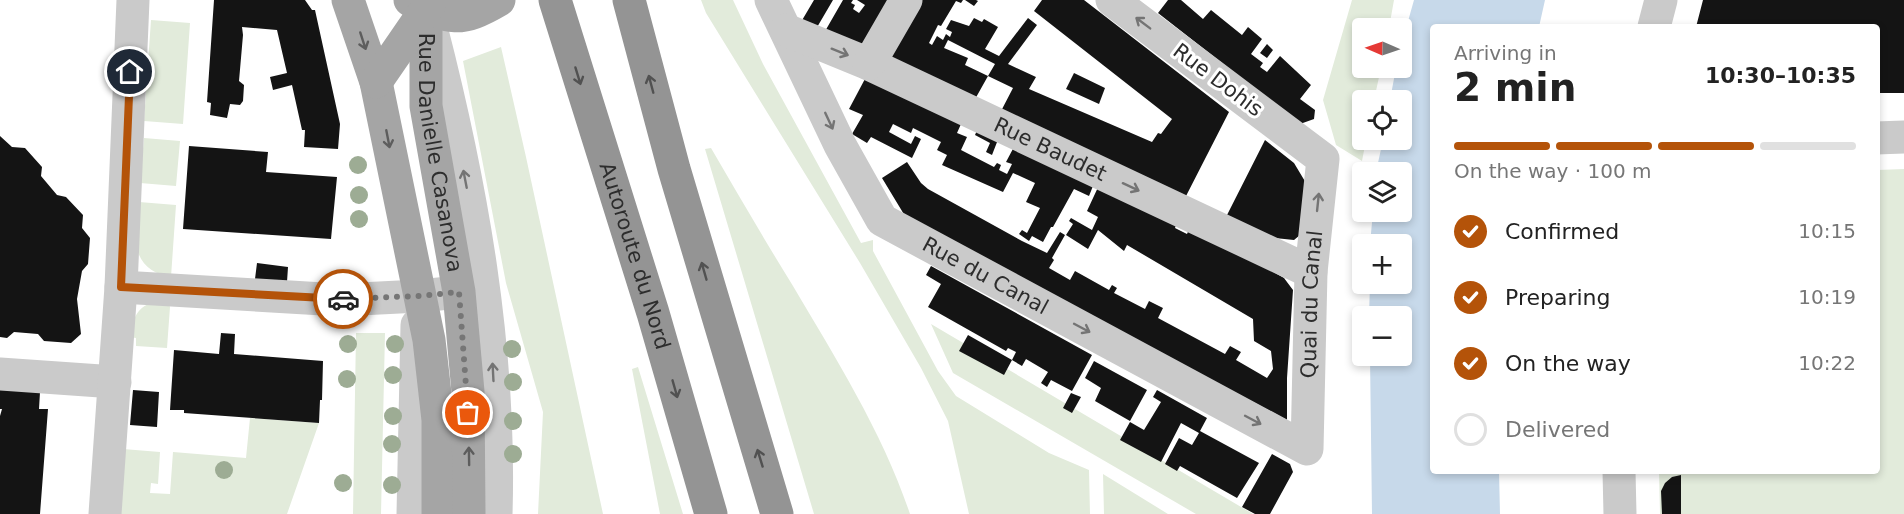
<!DOCTYPE html>
<html lang="en">
<head>
<meta charset="utf-8">
<style>
  body { margin:0; font-family:"DejaVu Sans",sans-serif; background:#f6f6f6; color:#222; height:100vh; display:flex; flex-direction:column; font-size:22px; white-space:nowrap }
  * { box-sizing:border-box; margin:0 }
  p { font-size:20px; color:#767676 }
  .icon { flex:none; width:33px; height:33px; fill:none; stroke:currentColor; stroke-width:2; stroke-linecap:round; stroke-linejoin:round }
  .map { position:relative; flex:1; overflow:hidden }
  .drawer { position:absolute; left:1430px; top:24px; width:450px; height:450px; display:flex; flex-direction:column; background:#fff; border-radius:6px; box-shadow:0 3px 9px #0003 }
  .drawer>* { flex:none }
  .needle { width:39px; rotate:272deg }
  .controls { position:absolute; left:1352px; top:18px; display:grid; gap:12px }
  .controls a { display:grid; place-items:center; width:60px; height:60px; border-radius:6px; background:#fff; box-shadow:0 3px 9px #0003; font-size:30px }
  .pin { position:absolute; display:grid; place-items:center; width:51px; height:51px; color:#fff; margin:-26px; border:3px solid #fff; border-radius:50%; box-shadow:0 2px 6px #0007 }
  .courier { position:absolute; display:grid; place-items:center; width:60px; height:60px; margin:-30px; border:4px solid #b45309; border-radius:50%; background:#fff; color:#222; box-shadow:0 2px 8px #0007 }
  .summary em { font-style:normal; font-weight:800 }
  .summary div { display:flex; flex-direction:column-reverse }
  .summary { display:flex; align-items:center; justify-content:space-between; height:102px; padding:0 24px }
  h1 { font-size:39px; font-weight:800; line-height:45px }
  .bar { display:grid; grid-template-columns:repeat(4,1fr); gap:9px 6px; align-content:center; height:72px; padding:0 24px }
  .bar i { height:8px; border-radius:4px; background:#e0e0e0 }
  .bar .on { background:#b45309 }
  .bar p { grid-column:span 4 }
  ol { padding:0 24px; list-style:none }
  li { display:flex; align-items:center; gap:18px; height:66px }
  li p { margin-inline-start:auto }
  li .icon { padding:6px; border-radius:50%; background:#b45309; color:#fff; stroke-width:4 }
  li:last-child { color:#767676 }
  li i { width:33px; height:33px; border:3px solid #e0e0e0; border-radius:50% }
  .map>svg:first-child { display:block }
  .green { fill:#e2ebdb }
  .water { fill:#c7d9ea }
  .building { fill:#141414; fill-rule:evenodd }
  .lines { fill:none; stroke-linecap:round; stroke-linejoin:round }
  .minor { stroke:#cacaca; stroke-width:33 }
  .major { stroke:#a5a5a5; stroke-width:33 }
  .highway { stroke:#949494; stroke-width:33 }
  .tree { fill:#9dac94 }
  .oneway { stroke:#747474 }
  .oneway2 { stroke:#5d5d5d }
  .oneway3 { stroke:#515151 }
  .done { stroke:#767676; stroke-width:6; stroke-dasharray:0 10.8 }
  .route { stroke:#b45309; stroke-width:8 }
  .labels { text-anchor:middle; dominant-baseline:central; stroke-width:6; stroke-linejoin:round; paint-order:stroke }
  .street-label { font-size:21px; fill:#2d2d2d; stroke:#fff }
</style>
</head>
<body>
<div class="map">
<svg width="1904" height="514" viewBox="0 0 1904 514">
  <rect width="100%" height="100%" fill="#fff"/>
  <path class="green" d="M701 0H733L763 64 861 243 873 240V251L938 371 956 396 1049 453 1089 470 1090 514H969L948 421 921 368 860 263 706 13Z
    M1352 0H1394L1389 28H1362V68H1381L1374 100H1362V140H1366L1362 161 1336 145 1323 100Z
    M151 20 190 23 183 124 144 121Z
    M501 47 526 157 603 514H538L543 412 506 283 463 61Z
    M144 138 180 141 176 186 140 183Z
    M711 148C738 194 765 241 793 286 836 359 883 433 910 514H814L705 149Z
    M1904 169V514H1660L1659 471H1876L1877 170Z
    M139 202 176 205 171 277C154 274 143 267 137 250Z
    M167 299 170 307 167 348 136 346V338L129 337C135 310 140 304 167 299Z
    M931 324 1253 514H1196L953 373Z
    M356 333H385L381 514H353Z
    M638 367 683 514H660L632 369Z
    M250 418 319 423 287 514H118L123 449 160 452 158 484 151 483 150 493 170 494 173 452 246 458Z
    M1103 474 1168 514H1104Z"/>
  <path class="water" d="M1414 0H1545L1539 27H1432V471H1499L1500 514H1372L1370 356H1401V316H1369L1370 284H1401V244H1370L1373 212H1401V172H1376L1383 140H1401V100H1390L1396 68H1401V46Z"/>
  <path class="building" d="M214 0H305L312 10H315L340 124 338 149 304 147 305 130H302L292 85 273 90 270 77 287 73 277 30 242 27 243 35 239 81 244 85 243 101 240 105 230 104 227 118 210 115 211 103 207 102Z
    M814 0H833L816 29 801 22Z
    M843 0H853L851 3 855 5 853 9 859 13 865 5 857 0H893L866 45 824 33Z
    M920 0H963L961 3 956 1 941 26 938 25 929 43 932 45 937 36 943 40 946 34 950 37 952 32 946 29 951 20 969 26 974 18 982 22 984 19 998 27 985 49 999 56 1028 18 1037 25 1008 64 1036 77 1029 89 1152 142 1158 133 1161 134 1172 119 1034 11 1042 0H1084L1229 112 1185 198 1000 113 1013 88 988 76 974 101 888 56ZM948 40 995 64 988 76 965 65 968 58 944 48Z
    M965 0H976L978 1 974 6Z
    M1168 0H1181L1203 19 1211 10 1242 35 1248 27 1262 39 1251 54 1263 63 1260 67 1267 72 1280 56 1311 85 1300 99 1315 110 1314 119 1300 124 1158 13Z
    M1703 0H1904V93H1876V27H1696Z
    M1267 44 1273 50 1267 58 1260 53Z
    M1074 73 1105 88 1099 104 1066 89Z
    M866 77 961 124 957 133 967 137 961 150 994 167 997 163 1001 165 999 170 1007 174 1012 164 1006 162 1015 145 1095 181 1089 196 1074 189 1053 227H1051L1043 242 1032 236 1029 241 1019 234 1022 230 1027 233 1040 208 1026 202 1035 183 1013 173 1003 192 942 165 947 155 937 150 941 142 913 128 911 133 893 124 889 132 911 144 915 136 921 139 912 158 871 137 867 143 852 134 863 115 849 109Z
    M978 128 999 137 992 155 986 152 990 143 975 135Z
    M0 136 12 147 25 148 42 167 41 176 57 195 66 197 83 215 82 228 90 238 88 264 82 271 77 299 81 334 71 343 44 341 38 334 14 332 7 338 0 337Z
    M1265 140 1294 163 1306 183 1300 235 1294 240 1266 237 1226 217Z
    M189 146 268 152 266 172 337 177 331 239 183 229Z
    M907 162 921 183 928 189 1022 241 1047 253 1060 232 1065 235 1052 258 1054 260 1049 268 1070 280 1075 271 1109 290 1112 285 1117 288 1114 293 1145 309 1149 301 1163 308 1158 318 1225 354 1230 346 1241 352 1236 360 1267 378 1273 369 1271 351 1254 341 1253 319 1127 245 1124 251 1098 230 1088 249 1066 235 1073 224 1069 221 1071 218 1092 230 1098 217 1087 211 1100 183 1176 225 1175 228 1187 234 1191 225 1284 278 1293 290 1287 378V420L908 221 882 178Z
    M257 263 288 267 287 282 255 279Z
    M931 266 1092 355 1072 391 1051 380 1047 387 1041 383 1048 372 1026 359 1022 366 1012 360 1004 375 959 351 968 335 1012 360 1016 352 1008 348 1006 351 928 307 941 284 926 275Z
    M221 333 235 334 234 354 323 361 322 400H320L319 423 184 413V410H170L174 350 219 354Z
    M1094 361 1147 390 1130 421 1095 401 1101 388 1085 378Z
    M0 385 40 392 39 409H48L40 514H0V416L2 409H0Z
    M133 390 159 392 157 427 130 425Z
    M1157 390 1207 418 1200 431 1259 463 1237 498 1180 466 1177 471 1165 464 1179 438 1192 445 1199 433 1181 423 1161 462 1120 440 1130 422 1144 430 1161 402 1153 397Z
    M1071 393 1081 397 1072 413 1063 408Z
    M1272 454 1290 464 1293 472 1270 514H1255L1242 507Z
    M1681 475V514H1662L1661 491 1665 483 1672 477Z"/>
  <g class="lines">
    <g class="minor">
      <path id="s1" d="M771 0 840 145 882 220 1307 449 1311 272 1323 159 1112 0"/>
      <path d="M431 27C472 186 501 349 496 514"/>
      <path d="M1654 27 1661 0"/>
      <path id="s2" d="M786 30 869 64 1311 272"/>
      <path d="M869 64 906 0"/>
      <path d="M1876 138 1904 137"/>
      <path d="M121 287 340 300 419 296 459 292"/>
      <path d="M0 374 115 382"/>
      <path d="M1619 471 1620 514"/>
      <path d="M105 514 121 287 133 0"/>
      <path d="M413 514 417 325"/>
    </g>
    <g class="major">
      <path d="M348 0 376 82 429 340 438 420V514"/>
      <path d="M410 0C450 19 460 23 499 0"/>
      <path id="s3" d="M424 0 426 8V106L459 292 468 392 469 514"/>
      <path d="M376 82 429 5"/>
    </g>
    <g class="highway">
      <path id="s4" d="M555 0 653 313 711 514"/>
      <path d="M629 0 674 169 777 514"/>
    </g>
  </g>
  <g class="tree">
    <circle cx="358" cy="165" r="9"/>
    <circle cx="359" cy="195" r="9"/>
    <circle cx="359" cy="219" r="9"/>
    <circle cx="348" cy="344" r="9"/>
    <circle cx="395" cy="344" r="9"/>
    <circle cx="512" cy="349" r="9"/>
    <circle cx="393" cy="375" r="9"/>
    <circle cx="347" cy="379" r="9"/>
    <circle cx="513" cy="382" r="9"/>
    <circle cx="393" cy="416" r="9"/>
    <circle cx="513" cy="421" r="9"/>
    <circle cx="392" cy="444" r="9"/>
    <circle cx="513" cy="454" r="9"/>
    <circle cx="224" cy="470" r="9"/>
    <circle cx="343" cy="483" r="9"/>
    <circle cx="392" cy="485" r="9"/>
  </g>
  <defs><path id="oneway-shaft" d="M-6 0H5M1.5-3L5.5 0L1.5 3" fill="none" stroke-width="1.6" stroke-linecap="round" stroke-linejoin="round" transform="scale(1.5)"/></defs>
  <g class="oneway">
    <use href="#oneway-shaft" transform="translate(1143 23) rotate(-143)"/>
    <use href="#oneway-shaft" transform="translate(840 52) rotate(22)"/>
    <use href="#oneway-shaft" transform="translate(829 121) rotate(65)"/>
    <use href="#oneway-shaft" transform="translate(465 179) rotate(-101)"/>
    <use href="#oneway-shaft" transform="translate(1131 187) rotate(25)"/>
    <use href="#oneway-shaft" transform="translate(1318 202) rotate(-84)"/>
    <use href="#oneway-shaft" transform="translate(1082 328) rotate(28)"/>
    <use href="#oneway-shaft" transform="translate(493 372) rotate(-93)"/>
    <use href="#oneway-shaft" transform="translate(1253 420) rotate(28)"/>
  </g>
  <g class="oneway2">
    <use href="#oneway-shaft" transform="translate(363 41) rotate(72)"/>
    <use href="#oneway-shaft" transform="translate(388 139) rotate(79)"/>
    <use href="#oneway-shaft" transform="translate(469 456) rotate(-91)"/>
  </g>
  <g class="oneway3">
    <use href="#oneway-shaft" transform="translate(578 76) rotate(73)"/>
    <use href="#oneway-shaft" transform="translate(651 84) rotate(-105)"/>
    <use href="#oneway-shaft" transform="translate(704 271) rotate(-106)"/>
    <use href="#oneway-shaft" transform="translate(675 389) rotate(74)"/>
    <use href="#oneway-shaft" transform="translate(760 458) rotate(-107)"/>
  </g>
  <g class="lines">
    <path class="done" d="M343 299 419 296 459 292 468 413"/>
    <path class="route" d="M130 72 121 287 343 299"/>
  </g>
  <g class="labels">
    <g class="street-label">
      <text transform="translate(1218 80) rotate(37)">Rue Dohis</text>
      <text stroke="none"><textPath href="#s2" startOffset="290">Rue Baudet</textPath></text>
      <text stroke="none"><textPath href="#s3" startOffset="154">Rue Danielle Casanova</textPath></text>
      <text stroke="none"><textPath href="#s4" startOffset="268">Autoroute du Nord</textPath></text>
      <text stroke="none"><textPath href="#s1" startOffset="364">Rue du Canal</textPath></text>
      <text stroke="none"><textPath href="#s1" startOffset="874">Quai du Canal</textPath></text>
    </g>
  </g>
</svg>
<div class="controls">
<a><svg class="needle" viewBox="-14 -14 28 28"><path d="M0-13l5 13h-10z" fill="#e53935"/><path d="M0 13l5-13h-10z" fill="#767676"/></svg></a>
<a><svg class="icon" aria-label="locate" viewBox="0 0 24 24"><circle cx="12" cy="12" r="6"/><path d="M12 2v4M12 18v4M2 12h4M18 12h4"/></svg></a>
<a><svg class="icon" aria-label="layers" viewBox="0 0 24 24"><path d="M12 4l9 5-9 5-9-5zM3 14l9 5 9-5"/></svg></a>
<a>+</a>
<a>−</a>
</div>
<div class="pin" style="left:468px;top:413px;background:#ea580c"><svg class="icon" aria-label="bag" viewBox="0 0 24 24"><path d="M5 8h14l-1 12H6zM9 8a3 3 0 0 1 6 0"/></svg></div>
<div class="pin" style="left:130px;top:72px;background:#1f2937"><svg class="icon" aria-label="home" viewBox="0 0 24 24"><path d="M3 11l9-7 9 7M6 9v11h12V9"/></svg></div>
<div class="courier" style="left:343px;top:299px"><svg class="icon" aria-label="car" viewBox="0 0 24 24"><path d="M5 17H2v-5l4-1 3-4h7l3 4 3 1v5h-3M9 17h6M6 11h13"/><circle cx="7" cy="17" r="2"/><circle cx="17" cy="17" r="2"/></svg></div>
<section class="drawer">
<div class="summary"><div><h1>2 min</h1><p>Arriving in</p></div><em>10:30–10:35</em></div>
<div class="bar"><i class="on"></i><i class="on"></i><i class="on"></i><i></i><p>On the way · 100 m</p></div>
<ol>
<li><svg class="icon" aria-label="check" viewBox="0 0 24 24"><path d="M5 12l5 5 9-10"/></svg>Confirmed<p>10:15</p></li>
<li><svg class="icon" aria-label="check" viewBox="0 0 24 24"><path d="M5 12l5 5 9-10"/></svg>Preparing<p>10:19</p></li>
<li><svg class="icon" aria-label="check" viewBox="0 0 24 24"><path d="M5 12l5 5 9-10"/></svg>On the way<p>10:22</p></li>
<li><i></i>Delivered</li>
</ol>
</section>
</div>
</body>
</html>
